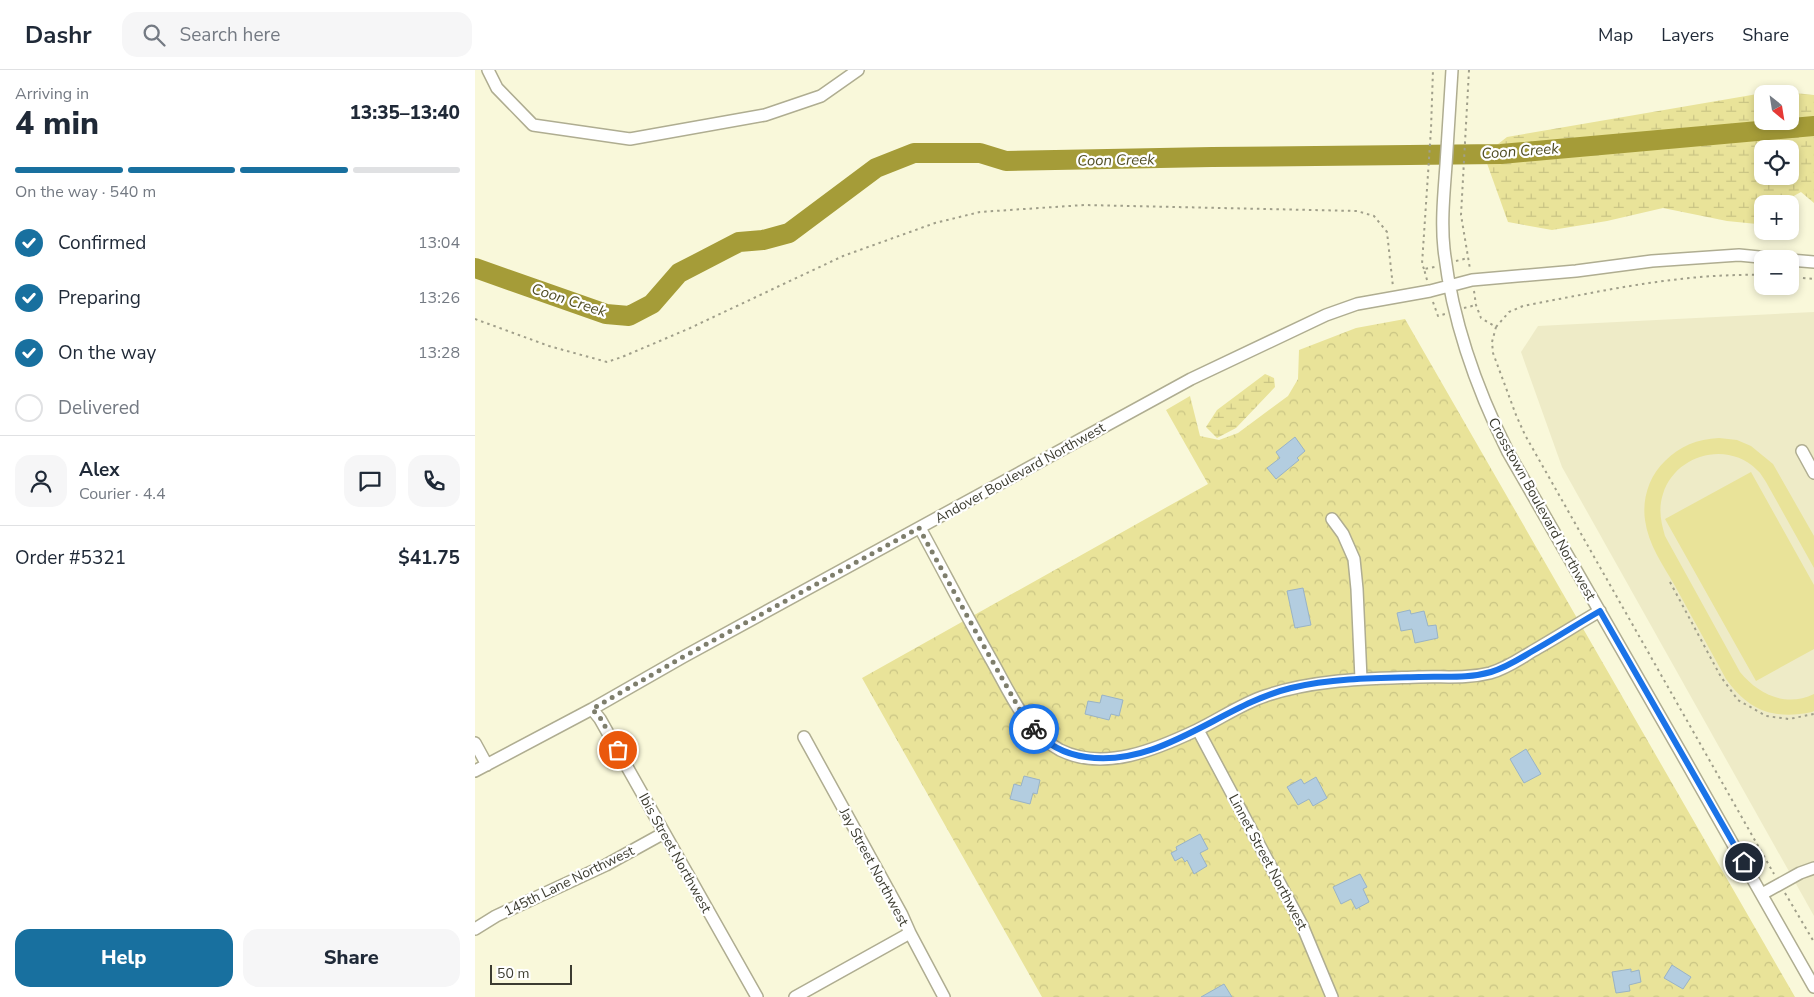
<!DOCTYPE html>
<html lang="en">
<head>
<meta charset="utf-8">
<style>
  body { margin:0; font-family:"Nunito Sans",sans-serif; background:#f6f6f7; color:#1f2937; height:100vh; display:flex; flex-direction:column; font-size:19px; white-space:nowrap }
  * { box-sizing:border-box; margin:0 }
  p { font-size:16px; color:#747a83 }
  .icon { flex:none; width:28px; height:28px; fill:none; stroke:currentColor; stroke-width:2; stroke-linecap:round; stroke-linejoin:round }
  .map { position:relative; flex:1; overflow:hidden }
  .drawer { display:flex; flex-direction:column; background:#fff; width:475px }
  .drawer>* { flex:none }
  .needle { width:32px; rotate:150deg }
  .fabs { position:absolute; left:1279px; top:15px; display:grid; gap:10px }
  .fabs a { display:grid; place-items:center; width:45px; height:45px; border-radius:10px; background:#fff; box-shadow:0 2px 8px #0003; font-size:25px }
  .scale { position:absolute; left:15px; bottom:12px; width:82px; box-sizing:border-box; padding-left:5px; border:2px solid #3c3c30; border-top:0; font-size:14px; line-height:18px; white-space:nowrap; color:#3c3c30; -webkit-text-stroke:4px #fff; paint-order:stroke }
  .pin { position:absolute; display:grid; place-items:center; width:42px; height:42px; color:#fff; margin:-21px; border:2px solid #fff; border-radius:50%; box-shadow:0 1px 5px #0007 }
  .courier { position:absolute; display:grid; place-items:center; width:50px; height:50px; margin:-25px; border:4px solid #1a73e8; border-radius:50%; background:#fff; color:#222; box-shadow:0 1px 6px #0007 }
  .headline em { font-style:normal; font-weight:800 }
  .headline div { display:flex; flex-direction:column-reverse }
  .headline { display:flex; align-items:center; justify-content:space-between; height:85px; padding:0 15px }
  h1 { font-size:32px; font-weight:800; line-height:38px }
  .bar { display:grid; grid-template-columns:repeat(4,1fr); gap:8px 5px; align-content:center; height:60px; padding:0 15px }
  .bar i { height:6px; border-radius:4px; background:#e0e1e3 }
  .bar .current { background:#18709f }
  .bar p { grid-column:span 4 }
  .line { display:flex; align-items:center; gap:12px; padding:0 15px; border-top:1px solid #e0e1e3 }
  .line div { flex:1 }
  .round { display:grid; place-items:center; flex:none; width:52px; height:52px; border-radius:15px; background:#f6f6f7 }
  ol { padding:0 15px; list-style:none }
  li { display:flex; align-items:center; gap:15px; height:55px }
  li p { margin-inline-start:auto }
  li .icon { padding:5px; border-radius:50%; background:#18709f; color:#fff; stroke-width:4 }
  li:last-child { color:#747a83 }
  li i { width:28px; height:28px; border:2px solid #e0e1e3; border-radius:50% }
  .action { display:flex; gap:10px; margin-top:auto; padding:10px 15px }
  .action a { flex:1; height:58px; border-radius:15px; background:#18709f; color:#fff; font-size:20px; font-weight:800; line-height:58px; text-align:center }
  .action a+a { background:#f6f6f7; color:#1f2937 }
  header { display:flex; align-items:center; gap:30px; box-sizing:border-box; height:70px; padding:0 25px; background:#fff; border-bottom:1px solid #e0e1e3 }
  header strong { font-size:24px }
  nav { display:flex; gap:28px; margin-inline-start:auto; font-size:18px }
  .search { width:350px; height:45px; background:#f6f6f7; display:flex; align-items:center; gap:12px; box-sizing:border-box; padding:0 18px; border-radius:15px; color:#747a83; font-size:19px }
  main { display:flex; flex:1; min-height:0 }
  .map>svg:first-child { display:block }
  .built { fill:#eeebc7 }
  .forest { fill:url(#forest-crowns) }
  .wetland { fill:url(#wetland-marsh); fill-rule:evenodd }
  .green { fill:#e9e399 }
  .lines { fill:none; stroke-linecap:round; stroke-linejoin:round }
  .river { stroke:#a59c38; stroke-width:20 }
  .building { fill:#b3cde0; stroke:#99b3c6 }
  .minor-casing { stroke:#afad91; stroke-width:14 }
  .path { stroke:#a09f8a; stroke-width:2; stroke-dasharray:2.5 4; stroke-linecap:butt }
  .minor { stroke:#fff; stroke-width:11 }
  .done { stroke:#7e7e6c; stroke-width:5; stroke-dasharray:0 9 }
  .route { stroke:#1a73e8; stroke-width:6 }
  .labels { text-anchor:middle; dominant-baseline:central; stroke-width:4.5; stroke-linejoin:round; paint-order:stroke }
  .street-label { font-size:14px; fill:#3c3c30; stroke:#fff }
  .water-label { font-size:15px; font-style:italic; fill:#514e25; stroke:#fff }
</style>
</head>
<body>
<header>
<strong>Dashr</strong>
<div class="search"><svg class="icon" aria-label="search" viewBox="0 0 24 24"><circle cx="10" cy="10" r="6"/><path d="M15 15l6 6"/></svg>Search here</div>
<nav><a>Map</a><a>Layers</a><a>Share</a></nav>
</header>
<main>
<section class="drawer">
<div class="headline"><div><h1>4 min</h1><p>Arriving in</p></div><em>13:35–13:40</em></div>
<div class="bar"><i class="current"></i><i class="current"></i><i class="current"></i><i></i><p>On the way · 540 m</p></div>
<ol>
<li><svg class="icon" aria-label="check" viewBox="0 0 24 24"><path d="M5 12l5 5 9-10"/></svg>Confirmed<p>13:04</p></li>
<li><svg class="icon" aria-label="check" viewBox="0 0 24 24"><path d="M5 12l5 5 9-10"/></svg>Preparing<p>13:26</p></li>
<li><svg class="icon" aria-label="check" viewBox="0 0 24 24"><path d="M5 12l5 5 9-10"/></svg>On the way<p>13:28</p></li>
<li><i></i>Delivered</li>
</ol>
<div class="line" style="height:90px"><a class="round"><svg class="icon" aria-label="person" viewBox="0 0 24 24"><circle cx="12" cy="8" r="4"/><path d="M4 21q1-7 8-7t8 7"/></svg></a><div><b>Alex</b><p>Courier · 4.4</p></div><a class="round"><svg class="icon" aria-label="chat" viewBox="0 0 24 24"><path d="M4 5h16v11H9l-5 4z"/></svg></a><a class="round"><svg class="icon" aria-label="phone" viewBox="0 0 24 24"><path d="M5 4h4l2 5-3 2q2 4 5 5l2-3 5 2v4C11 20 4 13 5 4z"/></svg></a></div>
<div class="line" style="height:65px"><div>Order #5321</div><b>$41.75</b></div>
<div class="action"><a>Help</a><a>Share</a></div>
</section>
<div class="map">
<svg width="1339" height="927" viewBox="0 0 1339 927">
  <defs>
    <pattern id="forest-crowns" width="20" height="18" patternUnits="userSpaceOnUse" patternTransform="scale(1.25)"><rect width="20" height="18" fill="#e9e399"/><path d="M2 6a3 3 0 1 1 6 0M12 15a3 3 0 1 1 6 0" fill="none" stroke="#c9c484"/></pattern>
    <pattern id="wetland-marsh" width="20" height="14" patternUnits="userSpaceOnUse" patternTransform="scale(1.25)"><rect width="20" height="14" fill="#e9e399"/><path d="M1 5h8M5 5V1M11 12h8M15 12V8" fill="none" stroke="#c9c484"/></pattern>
  </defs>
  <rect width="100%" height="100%" fill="#f9f8da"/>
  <path class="built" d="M1339 242V846L1087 397 1046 282 1063 256Z"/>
  <path class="forest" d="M930 249 1320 927H567L387 608 733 414 691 340 715 326 725 366 744 370 763 363 813 326 823 309 824 280 881 258Z"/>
  <path class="wetland" d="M1300 21 1339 25V133L1326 122 1304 134H1288L1287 149 1282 154 1252 151 1188 138 1132 151 1077 160 1033 152 1009 85 1032 67ZM1288 24H1315V51H1288ZM1288 79H1315V106H1288Z
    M790 304 799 308 800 317 761 358 742 368 731 357 742 340Z"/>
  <path class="green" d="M1244 368 1262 370 1276 376 1298 394 1339 466V498L1291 412C1288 408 1286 403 1282 400 1252 370 1200 385 1188 424 1183 439 1186 452 1190 466L1265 602C1283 624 1311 638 1339 624V641L1337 642C1299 650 1274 641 1251 609 1234 578 1217 547 1200 516 1188 495 1173 474 1170 450 1167 429 1174 406 1190 391 1205 376 1222 369 1244 368Z
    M1276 402 1339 515V579L1281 611 1190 449Z"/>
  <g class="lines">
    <path class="river" d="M0 198 131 244 154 246 177 234 204 203 264 172 288 170 314 163 401 98 439 83H505L531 91 737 87 1026 84 1339 56"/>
  </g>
  <path class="building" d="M820 367 830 381 822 388 824 390 801 409 792 398 805 388 801 382Z
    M828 518 836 555 820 558 812 521Z
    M935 540 936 544 949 541 953 556 961 555 963 568 940 573 937 559 926 561 922 543Z
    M627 625 648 630 644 646 636 644 634 650 610 644 613 631 625 633Z
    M1051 679 1066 704 1049 713 1035 689Z
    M549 706 565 710 562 724 558 723 555 734 535 729 539 714 546 716Z
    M841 707 852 728 838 736 834 729 823 735 812 717 826 709 829 714Z
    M725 764 733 779 725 783 732 796 719 804 712 790 710 792 707 787 700 791 696 783 702 780 701 777Z
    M885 804 892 817 888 819 894 832 881 839 876 829 866 834 858 817Z
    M1197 895 1216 907 1208 919 1189 908Z
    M1156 899V902L1164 900 1166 912 1154 915 1155 921 1141 923 1137 902Z
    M749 914 757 927H726Z"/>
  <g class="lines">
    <defs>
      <path id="minor" d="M13 0 22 18 58 55 155 69 290 45 346 26 383 0
        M977 0C975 32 973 64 971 95 969 123 966 152 969 179 977 251 1001 318 1033 382L1205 681 1339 917
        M1315 190 1339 192
        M1327 381 1339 403
        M857 449 868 464 879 489 882 519 886 609
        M445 458C469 502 492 547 517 591 535 623 551 662 585 680 629 702 682 679 722 660 745 649 766 634 790 626 839 609 892 609 944 607 968 606 991 609 1015 603 1033 598 1047 587 1063 578 1084 566 1104 553 1125 541
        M117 639 125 649 282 927
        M723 660 827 855 857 927
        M329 667 427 845 435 863 469 927
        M0 673 12 695
        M0 701 117 639 208 587 716 309 851 245 882 234 955 221 997 210 1101 201 1177 191 1264 185 1305 189
        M1287 824 1325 803 1339 798
        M0 859 21 846 131 795 189 763
        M320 927 435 863"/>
    </defs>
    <use href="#minor" class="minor-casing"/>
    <path class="path" d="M994 0 986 145 995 199
      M981 191 993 188
      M949 199 947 194 956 59 958 0
      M1315 207 1339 209
      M952 210 949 199 960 197
      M999 221 1001 235 1006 248 1021 257 1017 272 1018 283 1041 345 1050 365 1299 804
      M958 232 963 246 970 244
      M989 238 1001 235
      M0 249 74 276 132 292 147 287 213 259 368 186 460 153 505 142 609 135 882 141 899 146 912 162 918 217
      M1021 257 1034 242 1048 236C1127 221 1206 203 1288 205
      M1195 512 1246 607 1263 630 1291 646 1314 649 1339 644
      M1310 823 1339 872"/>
    <use href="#minor" class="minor"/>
  </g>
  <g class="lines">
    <path class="done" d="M143 680 126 649 117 639 208 587 444 458 502 564 545 640 559 659"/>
    <path class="route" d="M559 659C572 675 590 684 611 687 686 698 746 635 816 618 858 608 902 608 944 607 969 606 992 609 1016 602 1033 597 1047 587 1063 578 1084 566 1104 553 1125 541L1269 792"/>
  </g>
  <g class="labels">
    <g class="street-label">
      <text transform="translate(545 403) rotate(-29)">Andover Boulevard Northwest</text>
      <text transform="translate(1067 439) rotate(61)">Crosstown Boulevard Northwest</text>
      <text transform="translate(200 783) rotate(61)">Ibis Street Northwest</text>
      <text transform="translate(793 792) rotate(62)">Linnet Street Northwest</text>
      <text transform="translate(399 797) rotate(62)">Jay Street Northwest</text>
      <text transform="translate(94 811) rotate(-26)">145th Lane Northwest</text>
    </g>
    <g class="water-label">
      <text transform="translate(1045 81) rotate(-4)">Coon Creek</text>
      <text transform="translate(641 90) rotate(-1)">Coon Creek</text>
      <text transform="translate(94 230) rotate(18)">Coon Creek</text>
    </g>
  </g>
</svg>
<div class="fabs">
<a><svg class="needle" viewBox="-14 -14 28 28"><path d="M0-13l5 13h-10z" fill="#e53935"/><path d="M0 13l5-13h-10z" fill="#747a83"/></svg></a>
<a><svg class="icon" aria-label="locate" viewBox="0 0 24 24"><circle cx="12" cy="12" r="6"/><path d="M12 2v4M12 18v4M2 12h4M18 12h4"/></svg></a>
<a>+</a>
<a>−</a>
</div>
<div class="scale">50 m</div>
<div class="pin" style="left:143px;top:680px;background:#ea580c"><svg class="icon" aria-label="bag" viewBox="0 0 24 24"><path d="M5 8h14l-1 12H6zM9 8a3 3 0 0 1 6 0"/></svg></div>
<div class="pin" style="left:1269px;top:792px;background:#1f2937"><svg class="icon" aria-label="home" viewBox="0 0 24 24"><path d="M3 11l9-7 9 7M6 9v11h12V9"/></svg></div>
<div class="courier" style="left:559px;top:659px"><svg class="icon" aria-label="bike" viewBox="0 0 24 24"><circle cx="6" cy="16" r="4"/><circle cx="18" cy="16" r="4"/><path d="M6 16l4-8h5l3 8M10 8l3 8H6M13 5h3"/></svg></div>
</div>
</main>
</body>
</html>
